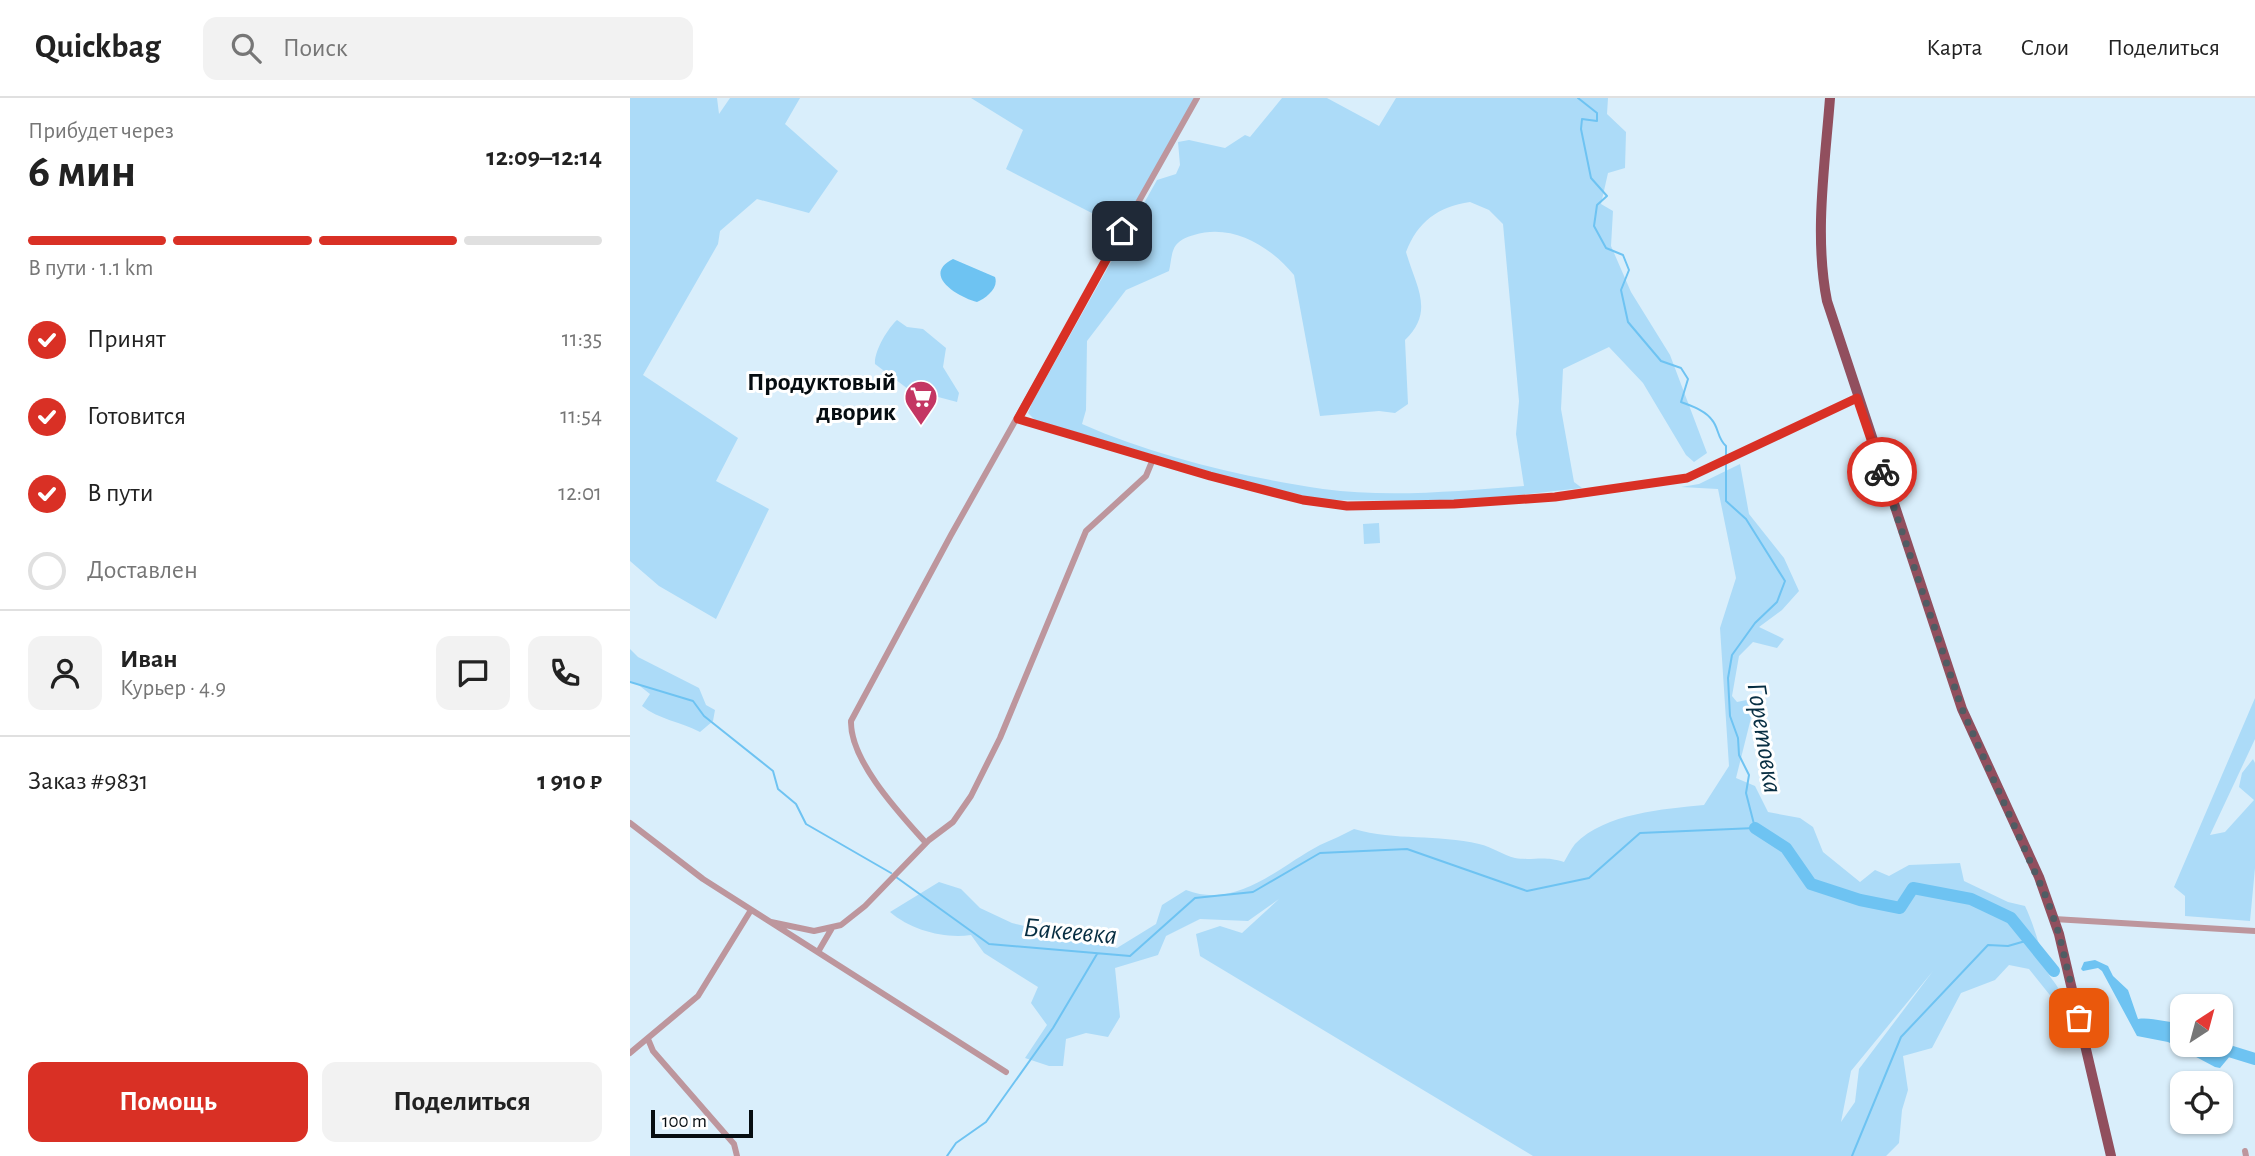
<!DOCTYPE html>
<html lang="ru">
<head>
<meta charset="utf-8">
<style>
  body { margin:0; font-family:"Alegreya Sans",sans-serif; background:#f2f2f2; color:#222; height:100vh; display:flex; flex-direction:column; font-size:26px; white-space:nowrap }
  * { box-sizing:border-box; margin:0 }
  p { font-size:23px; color:#767676 }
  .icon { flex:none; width:38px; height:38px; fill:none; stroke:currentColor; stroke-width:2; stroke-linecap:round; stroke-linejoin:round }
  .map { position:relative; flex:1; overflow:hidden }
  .sheet { display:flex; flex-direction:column; background:#fff; width:630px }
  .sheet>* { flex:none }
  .needle { width:46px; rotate:36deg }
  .controls { position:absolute; left:1540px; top:896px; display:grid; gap:14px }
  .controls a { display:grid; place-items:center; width:63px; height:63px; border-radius:14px; background:#fff; box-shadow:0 2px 5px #0004; font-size:35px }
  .scale { position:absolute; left:21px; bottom:18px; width:102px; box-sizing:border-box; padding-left:7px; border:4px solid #060d11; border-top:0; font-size:19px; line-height:24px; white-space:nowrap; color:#060d11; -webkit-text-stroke:5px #fff; paint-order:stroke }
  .pin { position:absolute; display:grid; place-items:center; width:60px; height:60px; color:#fff; margin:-30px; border-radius:14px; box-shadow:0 4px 10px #0006 }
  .courier { position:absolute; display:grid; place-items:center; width:70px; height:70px; margin:-35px; border:5px solid #d93025; border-radius:50%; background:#fff; color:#222; box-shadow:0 2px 9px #0007 }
  .head em { font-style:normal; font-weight:600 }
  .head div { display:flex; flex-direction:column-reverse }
  .head { display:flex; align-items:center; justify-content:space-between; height:119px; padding:0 28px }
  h1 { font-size:46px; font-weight:600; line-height:52px }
  .bar { display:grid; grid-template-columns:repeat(4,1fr); gap:10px 7px; align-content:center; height:84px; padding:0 28px }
  .bar i { height:9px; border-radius:5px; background:#e0e0e0 }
  .bar .current { background:#d93025 }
  .bar p { grid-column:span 4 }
  .line { display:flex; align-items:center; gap:18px; padding:0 28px; border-top:2px solid #e0e0e0 }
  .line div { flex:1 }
  .round { display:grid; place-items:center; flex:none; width:74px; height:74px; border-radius:14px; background:#f2f2f2 }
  ol { padding:0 28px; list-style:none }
  li { display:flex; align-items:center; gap:21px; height:77px }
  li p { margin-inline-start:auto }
  li .icon { padding:7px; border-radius:50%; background:#d93025; color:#fff; stroke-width:4 }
  li:last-child { color:#767676 }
  li i { width:38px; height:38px; border:4px solid #e0e0e0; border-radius:50% }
  .cta { display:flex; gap:14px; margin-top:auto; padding:14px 28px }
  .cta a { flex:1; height:80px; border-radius:14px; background:#d93025; color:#fff; font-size:28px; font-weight:600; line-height:80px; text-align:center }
  .cta a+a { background:#f2f2f2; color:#222 }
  header { display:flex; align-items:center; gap:42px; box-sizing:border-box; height:98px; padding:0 35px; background:#fff; border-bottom:2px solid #e0e0e0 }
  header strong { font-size:33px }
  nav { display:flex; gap:38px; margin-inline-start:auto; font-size:24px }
  .search { width:490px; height:63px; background:#f2f2f2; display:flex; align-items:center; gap:18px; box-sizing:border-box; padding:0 24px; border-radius:14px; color:#767676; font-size:26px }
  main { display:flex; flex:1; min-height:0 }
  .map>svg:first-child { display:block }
  .green { fill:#acdbf8; fill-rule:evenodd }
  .water { fill:#6ec3f2 }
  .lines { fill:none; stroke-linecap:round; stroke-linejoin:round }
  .stream { stroke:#6ec3f2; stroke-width:2 }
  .river { stroke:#6ec3f2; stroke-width:12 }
  .minor { stroke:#bd969d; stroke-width:6 }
  .primary { stroke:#914f5e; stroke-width:10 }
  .done { stroke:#505c63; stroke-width:7; stroke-dasharray:0 12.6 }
  .route { stroke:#d93025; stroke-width:9 }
  .labels { text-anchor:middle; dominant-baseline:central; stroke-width:6; stroke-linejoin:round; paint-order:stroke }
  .poi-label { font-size:26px; font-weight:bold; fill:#060d11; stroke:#fff; text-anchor:end }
  .water-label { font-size:28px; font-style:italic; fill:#072e42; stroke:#fff }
</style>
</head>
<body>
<header>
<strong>Quickbag</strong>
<div class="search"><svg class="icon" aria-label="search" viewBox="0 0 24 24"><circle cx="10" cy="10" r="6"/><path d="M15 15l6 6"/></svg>Поиск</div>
<nav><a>Карта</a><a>Слои</a><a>Поделиться</a></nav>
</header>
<main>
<section class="sheet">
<div class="head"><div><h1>6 мин</h1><p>Прибудет через</p></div><em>12:09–12:14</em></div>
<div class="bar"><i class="current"></i><i class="current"></i><i class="current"></i><i></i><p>В пути · 1.1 km</p></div>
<ol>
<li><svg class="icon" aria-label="check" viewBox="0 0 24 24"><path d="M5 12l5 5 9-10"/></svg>Принят<p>11:35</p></li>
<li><svg class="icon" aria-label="check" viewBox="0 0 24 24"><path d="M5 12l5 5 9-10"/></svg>Готовится<p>11:54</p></li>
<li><svg class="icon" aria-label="check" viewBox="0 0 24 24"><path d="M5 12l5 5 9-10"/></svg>В пути<p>12:01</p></li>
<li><i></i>Доставлен</li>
</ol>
<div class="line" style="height:126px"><a class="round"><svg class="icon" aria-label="person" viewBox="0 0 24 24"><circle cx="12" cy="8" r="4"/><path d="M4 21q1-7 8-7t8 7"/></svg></a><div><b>Иван</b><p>Курьер · 4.9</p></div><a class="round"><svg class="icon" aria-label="chat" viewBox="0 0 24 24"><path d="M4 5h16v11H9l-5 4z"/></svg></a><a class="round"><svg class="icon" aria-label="phone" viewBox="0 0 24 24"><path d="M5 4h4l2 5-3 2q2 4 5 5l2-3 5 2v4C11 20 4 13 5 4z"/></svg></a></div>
<div class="line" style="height:91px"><div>Заказ #9831</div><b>1 910 ₽</b></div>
<div class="cta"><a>Помощь</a><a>Поделиться</a></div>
</section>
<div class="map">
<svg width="1625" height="1058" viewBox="0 0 1625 1058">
  <rect width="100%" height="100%" fill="#d9eefb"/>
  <path class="green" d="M0 0H87L89 16 100 0H170L155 26 208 73 179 115 127 101 90 133 88 146 13 277 108 340 86 383 139 411 86 521 29 488 0 463Z
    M341 0H564L495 132 376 71 393 32Z
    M652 0H697L749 28 766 0H978L977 16 996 34 995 70 978 75 971 106 983 113 981 148 1001 194 1040 257 1077 355 1064 364 1056 357 1013 285 979 249 933 271 931 311 944 384 952 390 836 403 690 402 598 379 405 322 398 315 402 305 527 82 546 76 550 67 548 44 559 42 595 50 615 37 620 39ZM840 104 859 112 873 126 889 303 886 336 894 388C828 393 759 400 693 391 613 379 527 359 452 326L456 312 457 243 496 192 539 173C541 166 541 153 546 147 551 141 557 139 564 137 602 125 640 148 664 177L690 318 749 313 765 315 778 306 775 242C805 213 786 189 776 154 788 123 808 109 840 104Z
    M267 222 277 229 293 231 316 250 313 269 329 295 327 304 278 291 245 266C244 253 258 230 267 222Z
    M1110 366 1119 416 1154 460 1169 493 1152 512 1129 529 1154 541 1147 550 1123 544 1109 558 1102 598 1107 604 1126 600 1106 680 1125 688 1138 714 1170 720 1183 729 1193 754 1230 784 1245 772 1259 778 1279 767 1330 765 1334 783 1378 804 1395 808C1405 829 1410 851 1417 873 1421 882 1428 886 1431 897L1423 901 1399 871 1379 867 1365 882 1331 895 1302 950 1273 958 1278 992 1272 1012 1269 1045 1256 1058H903L570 858 566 836 590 828 612 835 649 801 618 823 570 821 536 838 528 857 485 870 490 919 478 939 456 935 436 941 433 968H419L395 960 417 927 401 905 408 889 354 855 341 837C314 841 281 832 260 814L309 784 331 791 350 810 382 825 487 850 526 826 532 807 556 792C607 812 648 769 690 747 701 742 713 737 724 731 765 743 808 736 849 746 862 749 873 757 885 760 904 763 913 757 934 764 937 759 941 751 945 746 975 715 1034 711 1074 707L1099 668 1090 530 1106 480 1088 391 1051 389 1069 386ZM1303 873 1229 971 1225 1004 1211 1024 1221 973Z
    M749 425 750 445 734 446 733 426Z
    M0 551 8 559 69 590 76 607 85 612 83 623 70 634C51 624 28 621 12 608L20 596 6 585H0Z
    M1625 600V641L1580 737 1595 734 1624 702 1609 689 1612 675 1623 661 1625 665V770L1620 823 1555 818V798L1544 789Z"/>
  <path class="water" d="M323 161 365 179C369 190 356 200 347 204 328 199 291 177 323 161Z
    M1465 862 1478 868 1483 878 1498 892 1508 921C1522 919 1537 925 1552 925V947L1597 948 1615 958H1600L1590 970 1585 969 1538 944 1507 938 1472 873 1468 870 1453 873 1451 871 1454 864Z"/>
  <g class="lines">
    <path class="stream" d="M948 0 967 15V23L952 21 951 31 961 80 977 98 967 107 964 128 976 150 993 157 999 172 991 192 998 224 1031 263 1051 270 1058 281 1051 304C1061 308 1075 312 1082 322 1089 330 1087 340 1096 348V358
      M0 584 63 603 74 618 143 673 148 691 166 706 176 726 261 775
      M266 779 359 846 500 858 565 800 623 794 690 755 777 751 897 793 959 780 1010 735 1125 730 1116 695 1119 677 1109 657 1108 640 1100 618 1098 580 1102 557 1125 525 1147 504 1155 483 1116 421 1096 403V364
      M317 1058 326 1045 356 1024 423 930 467 856
      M1222 1058 1271 939 1358 847 1378 848 1399 842"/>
    <path class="river" d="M1125 730 1156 750 1181 786 1230 802 1270 810 1283 790 1341 801 1381 820 1424 873
      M1599 953 1625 961"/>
    <path class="minor" d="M388 321 580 378 673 402 717 408 824 406 925 399 1057 380 1227 300
      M0 725 73 781 376 974
      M296 745C270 716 220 663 221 623L321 437 567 0
      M1424 821 1625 833
      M141 824 184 833 211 827 235 808 299 742 323 724 341 698 370 640 456 433 516 378 523 361
      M188 854 202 830
      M18 941 23 953 104 1046 107 1058
      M0 955 68 898 121 812
      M1615 1053 1616 1058"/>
    <path class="primary" d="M1200 0C1195 66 1184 138 1197 203L1332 611 1409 779 1429 836 1481 1058"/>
  </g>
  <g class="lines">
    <path class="done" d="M1252 374 1332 611 1417 801 1429 836 1449 920"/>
    <path class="route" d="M492 133 388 321 580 378 673 402 717 408 824 406 925 399 1057 380 1227 300 1252 374"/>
  </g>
  <defs>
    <symbol id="supermarket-pin" viewBox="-11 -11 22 30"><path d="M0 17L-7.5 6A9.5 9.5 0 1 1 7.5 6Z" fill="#c43663" stroke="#fff"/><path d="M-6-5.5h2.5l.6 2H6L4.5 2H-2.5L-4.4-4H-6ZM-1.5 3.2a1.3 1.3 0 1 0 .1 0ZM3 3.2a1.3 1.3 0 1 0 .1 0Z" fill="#fff"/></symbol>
  </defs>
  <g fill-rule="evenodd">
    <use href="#supermarket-pin" x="272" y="280" width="38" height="52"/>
  </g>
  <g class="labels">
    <g class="poi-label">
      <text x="266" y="284">Продуктовый<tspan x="266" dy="30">дворик</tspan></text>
    </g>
    <g class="water-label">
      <text transform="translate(1134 640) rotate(81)">Горетовка</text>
      <text transform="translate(440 834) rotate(5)">Бакеевка</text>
    </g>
  </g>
</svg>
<div class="controls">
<a><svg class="needle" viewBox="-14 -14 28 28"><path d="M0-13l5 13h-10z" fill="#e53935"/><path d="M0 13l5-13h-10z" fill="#767676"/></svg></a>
<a><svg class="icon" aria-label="locate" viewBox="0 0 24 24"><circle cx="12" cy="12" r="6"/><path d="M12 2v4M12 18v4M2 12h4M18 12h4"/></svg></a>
</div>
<div class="scale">100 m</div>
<div class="pin" style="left:1449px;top:920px;background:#ea580c"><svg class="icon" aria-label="bag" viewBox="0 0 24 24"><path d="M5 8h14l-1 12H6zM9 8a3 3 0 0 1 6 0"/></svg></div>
<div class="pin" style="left:492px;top:133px;background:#1f2937"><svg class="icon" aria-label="home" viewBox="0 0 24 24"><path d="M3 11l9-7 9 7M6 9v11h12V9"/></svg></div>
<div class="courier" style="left:1252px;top:374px"><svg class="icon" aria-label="bike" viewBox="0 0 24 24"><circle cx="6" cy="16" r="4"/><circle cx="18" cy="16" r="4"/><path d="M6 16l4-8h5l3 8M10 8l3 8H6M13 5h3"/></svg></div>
</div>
</main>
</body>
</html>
